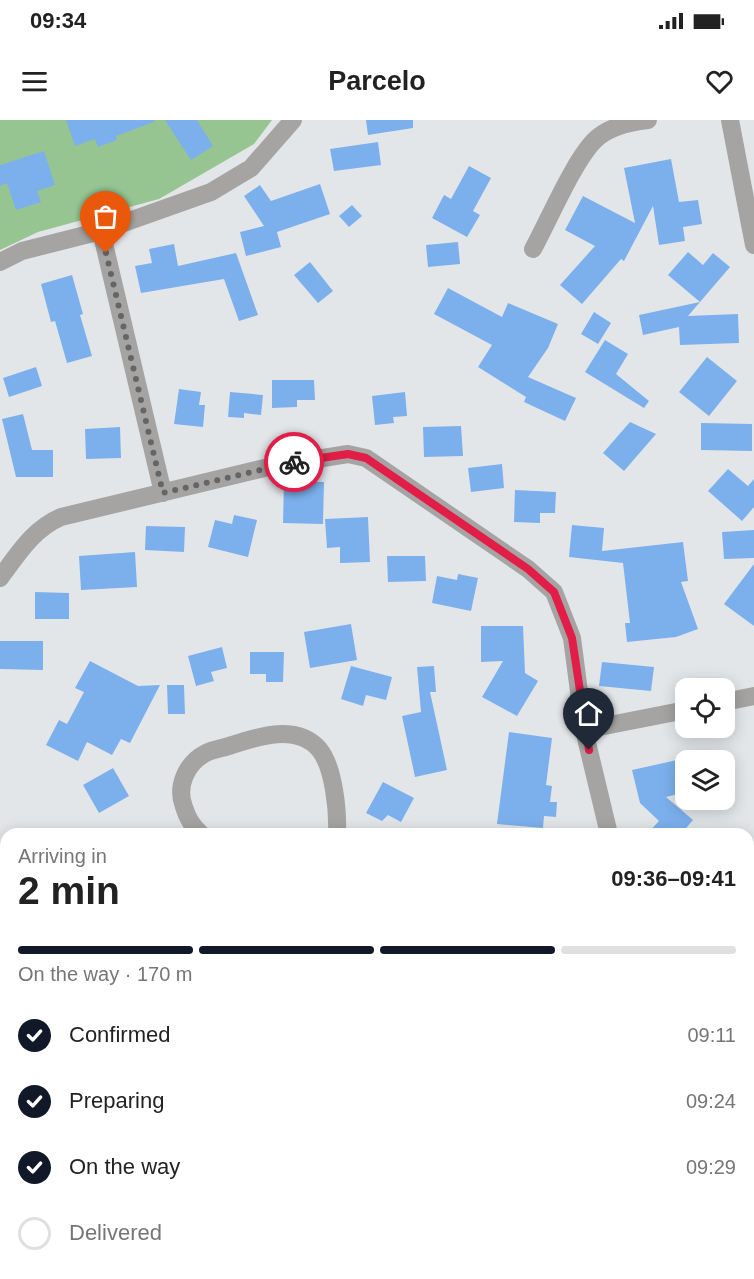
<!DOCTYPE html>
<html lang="en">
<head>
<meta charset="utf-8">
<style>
  body { margin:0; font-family:Helvetica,sans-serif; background:#f6f6f6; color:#222; height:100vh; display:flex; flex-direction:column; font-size:22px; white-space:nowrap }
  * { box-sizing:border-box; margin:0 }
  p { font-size:20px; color:#767676 }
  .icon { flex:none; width:33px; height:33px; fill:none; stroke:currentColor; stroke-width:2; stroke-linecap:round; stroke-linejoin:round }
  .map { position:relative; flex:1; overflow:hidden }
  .drawer { position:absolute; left:0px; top:708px; width:754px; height:452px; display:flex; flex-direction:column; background:#fff; border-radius:18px 18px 0 0; box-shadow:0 3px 15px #0003 }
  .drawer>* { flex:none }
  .tools { position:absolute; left:675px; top:558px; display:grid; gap:12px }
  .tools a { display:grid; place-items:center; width:60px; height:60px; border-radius:12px; background:#fff; box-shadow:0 3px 15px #0003; font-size:30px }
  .pin { position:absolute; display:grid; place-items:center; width:51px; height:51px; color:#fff; margin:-62px -26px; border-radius:50% 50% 50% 0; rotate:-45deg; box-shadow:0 0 6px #0007 }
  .pin .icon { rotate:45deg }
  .courier { position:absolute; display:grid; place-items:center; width:60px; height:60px; margin:-30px; border:4px solid #e11d48; border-radius:50%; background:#fff; color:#222; box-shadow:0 2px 8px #0007 }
  .headline em { font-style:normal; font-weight:800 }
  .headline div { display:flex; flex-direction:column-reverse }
  .headline { display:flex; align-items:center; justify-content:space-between; height:102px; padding:0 18px }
  h1 { font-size:39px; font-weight:800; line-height:45px }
  .bar { display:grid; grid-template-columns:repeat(4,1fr); gap:9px 6px; align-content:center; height:72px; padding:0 18px }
  .bar i { height:8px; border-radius:4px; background:#e0e0e0 }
  .bar .active { background:#111827 }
  .bar p { grid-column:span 4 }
  ol { padding:0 18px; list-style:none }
  li { display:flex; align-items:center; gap:18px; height:66px }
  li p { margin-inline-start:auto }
  li .icon { padding:6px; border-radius:50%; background:#111827; color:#fff; stroke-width:4 }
  li:last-child { color:#767676 }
  li i { width:33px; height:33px; border:3px solid #e0e0e0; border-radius:50% }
  .status { display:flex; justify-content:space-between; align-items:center; height:42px; padding:0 30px; background:#fff; direction:ltr }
  .status svg { height:16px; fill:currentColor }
  header { display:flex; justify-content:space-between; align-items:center; height:78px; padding:0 18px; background:#fff; font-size:27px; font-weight:800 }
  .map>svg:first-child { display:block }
  .green { fill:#96c592 }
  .building { fill:#7cb0ec }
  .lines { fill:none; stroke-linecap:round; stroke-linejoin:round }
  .minor { stroke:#a5a4a2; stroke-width:18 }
  .done { stroke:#636567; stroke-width:6; stroke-dasharray:0 10.8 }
  .route { stroke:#e11d48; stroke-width:8 }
</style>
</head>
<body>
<div class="status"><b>09:34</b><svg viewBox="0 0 49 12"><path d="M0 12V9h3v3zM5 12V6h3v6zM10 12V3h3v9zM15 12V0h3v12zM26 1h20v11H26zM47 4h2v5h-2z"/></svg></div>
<header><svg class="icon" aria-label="menu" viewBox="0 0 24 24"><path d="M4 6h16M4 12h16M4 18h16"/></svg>Parcelo<svg class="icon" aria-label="heart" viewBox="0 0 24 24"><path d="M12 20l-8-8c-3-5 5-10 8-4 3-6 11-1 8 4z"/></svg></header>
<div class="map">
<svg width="754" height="1159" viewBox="0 0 754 1159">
  <rect width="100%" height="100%" fill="#e3e6e9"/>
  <path class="green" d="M0 0H272L254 24 159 79 38 112 0 130Z"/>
  <path class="building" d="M66 0H154V2L116 16 117 20 98 27 95 19 75 26Z
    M165 0H197L213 26 191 40Z
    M366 0H413V8L368 15Z
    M378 22 381 45 334 51 330 29Z
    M44 31 55 65 37 71 41 82 16 90 7 63 0 66V45Z
    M671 39 679 82 698 80 702 104 683 107 685 121 659 125 653 86 624 141 621 139 582 184 560 165 595 126 565 110 583 76 635 103 624 48Z
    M469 46 491 58 473 91 480 95 467 117 432 98 444 75 451 79Z
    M320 64 330 94 277 112 281 127 246 136 240 112 264 106 244 76 260 65 271 81Z
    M352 85 362 96 349 107 339 96Z
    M458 122 460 144 428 147 426 125Z
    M174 124 178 146 236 133 258 195 239 201 224 159 141 173 135 146 152 143 149 129Z
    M688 132 703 145 713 133 730 147 700 182 668 155Z
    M310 142 333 171 318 183 294 155Z
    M72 155 83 194 80 195 92 236 67 243 55 201 51 202 41 164Z
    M448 168 502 197 508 183 558 204 548 228 528 257 576 278 565 301 524 282 526 277 478 247 492 225 434 194Z
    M700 182 688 196 738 194 739 223 680 225 679 207 643 215 639 195Z
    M594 192 611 203 598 224 581 214Z
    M605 220 628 234 616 254 649 281 644 288 585 252Z
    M707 237 737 261 709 296 679 272Z
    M36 247 42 266 9 277 3 258Z
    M272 260H314L315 280H297V287L272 288Z
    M179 269 201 272 199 285H205L203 307 174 304Z
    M230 272 263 275 261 295 244 293V298L228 297Z
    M405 272 407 296 393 297 394 303 375 305 372 276Z
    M23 294 32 330H53V357H16L2 299Z
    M630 302 656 314 624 351 603 333Z
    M701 303 752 304V331L701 330Z
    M461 306 463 336 424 337 423 307Z
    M120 307 121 338 86 339 85 309Z
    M502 344 504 368 471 372 468 348Z
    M728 349 748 366 754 359V387L742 401 708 371Z
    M284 361 324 362 323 404 283 403Z
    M515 370 556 372 555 393H540V403L514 402Z
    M234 395 257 400 248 437 208 427 215 400 232 404Z
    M368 397 370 442 340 443V427L327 428 325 399Z
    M572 405 604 408 602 431 683 422 688 461 681 462 698 509 676 517 627 522 625 503H630L623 443 569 437Z
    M146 406 185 407 184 432 145 430Z
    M754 410V438L724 439 722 412Z
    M135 432 137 467 81 470 79 436Z
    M387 436H425L426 461 388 462Z
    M754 444V506L724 484Z
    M458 454 478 458 471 491 432 483 437 456 457 460Z
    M35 472 69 473V499H35Z
    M351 504 357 540 310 548 304 512Z
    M481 506H523L525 553 538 561 517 596 482 577 503 541 481 542Z
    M0 521H43V550L0 549Z
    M222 527 227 548 211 552 214 561 196 566 188 536Z
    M250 532H284L283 562H266V554H250Z
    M90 541 138 566 160 565 130 623 121 619 112 635 87 622 78 641 46 625 59 600 67 604 84 572 75 568Z
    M602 542 654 547 651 571 599 566Z
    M351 546 392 557 386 580 366 575 363 586 341 579Z
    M434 546 436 572H430L447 650 415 657 402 596 421 592 417 547Z
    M167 565H184L185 594H168Z
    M509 612 552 618 546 665 552 666 550 682H557L556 697 544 696 543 708 497 704Z
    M686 638V672L666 677 693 700 681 714H647L659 701 640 683 632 650Z
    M113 648 129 676 99 693 83 665Z
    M383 662 414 678 401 702 388 695 382 701 366 693Z"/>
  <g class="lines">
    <path class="minor" d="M730 0 754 125
      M101 111 163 373
      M533 129C548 102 575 38 596 19 610 6 630 2 648 0
      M0 142 22 131 101 111 211 72 251 48 293 0
      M0 458C18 434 33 409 61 397L273 346 348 334 366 338 528 449 554 472 572 518 584 610 609 714
      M724 582 754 576
      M584 610 686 590
      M201 714C192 706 188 699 184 687 176 667 186 643 206 633 214 629 224 628 232 625 259 616 297 604 319 629 334 647 338 691 337 714
      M0 902 6 907
      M296 1154 302 1159
      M694 1154 700 1159
      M323 1159 328 1154"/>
  </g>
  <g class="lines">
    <path class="done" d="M106 133 163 373 294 342"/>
    <path class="route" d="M294 342 348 334 366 338 528 449 554 472 572 518 589 630"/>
  </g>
</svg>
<div class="tools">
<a><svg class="icon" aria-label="locate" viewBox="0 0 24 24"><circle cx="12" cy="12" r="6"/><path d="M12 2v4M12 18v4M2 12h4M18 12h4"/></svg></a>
<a><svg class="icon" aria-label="layers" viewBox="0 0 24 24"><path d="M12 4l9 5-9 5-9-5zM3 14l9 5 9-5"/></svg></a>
</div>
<div class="pin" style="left:106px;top:133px;background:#ea580c"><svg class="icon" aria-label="bag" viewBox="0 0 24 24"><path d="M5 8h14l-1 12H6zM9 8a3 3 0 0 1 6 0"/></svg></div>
<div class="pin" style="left:589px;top:630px;background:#1f2937"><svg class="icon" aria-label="home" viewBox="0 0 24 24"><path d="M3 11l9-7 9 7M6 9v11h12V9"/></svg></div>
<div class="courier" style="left:294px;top:342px"><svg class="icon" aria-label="bike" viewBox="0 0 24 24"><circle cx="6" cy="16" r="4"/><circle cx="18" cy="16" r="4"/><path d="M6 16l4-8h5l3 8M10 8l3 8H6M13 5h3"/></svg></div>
<section class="drawer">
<div class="headline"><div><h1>2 min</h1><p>Arriving in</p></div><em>09:36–09:41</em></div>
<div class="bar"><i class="active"></i><i class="active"></i><i class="active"></i><i></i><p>On the way · 170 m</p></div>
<ol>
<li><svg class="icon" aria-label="check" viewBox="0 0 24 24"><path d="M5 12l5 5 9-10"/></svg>Confirmed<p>09:11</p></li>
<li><svg class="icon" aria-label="check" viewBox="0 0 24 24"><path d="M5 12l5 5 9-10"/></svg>Preparing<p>09:24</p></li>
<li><svg class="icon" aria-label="check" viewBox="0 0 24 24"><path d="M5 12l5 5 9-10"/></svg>On the way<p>09:29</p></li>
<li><i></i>Delivered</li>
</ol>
</section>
</div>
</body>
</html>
